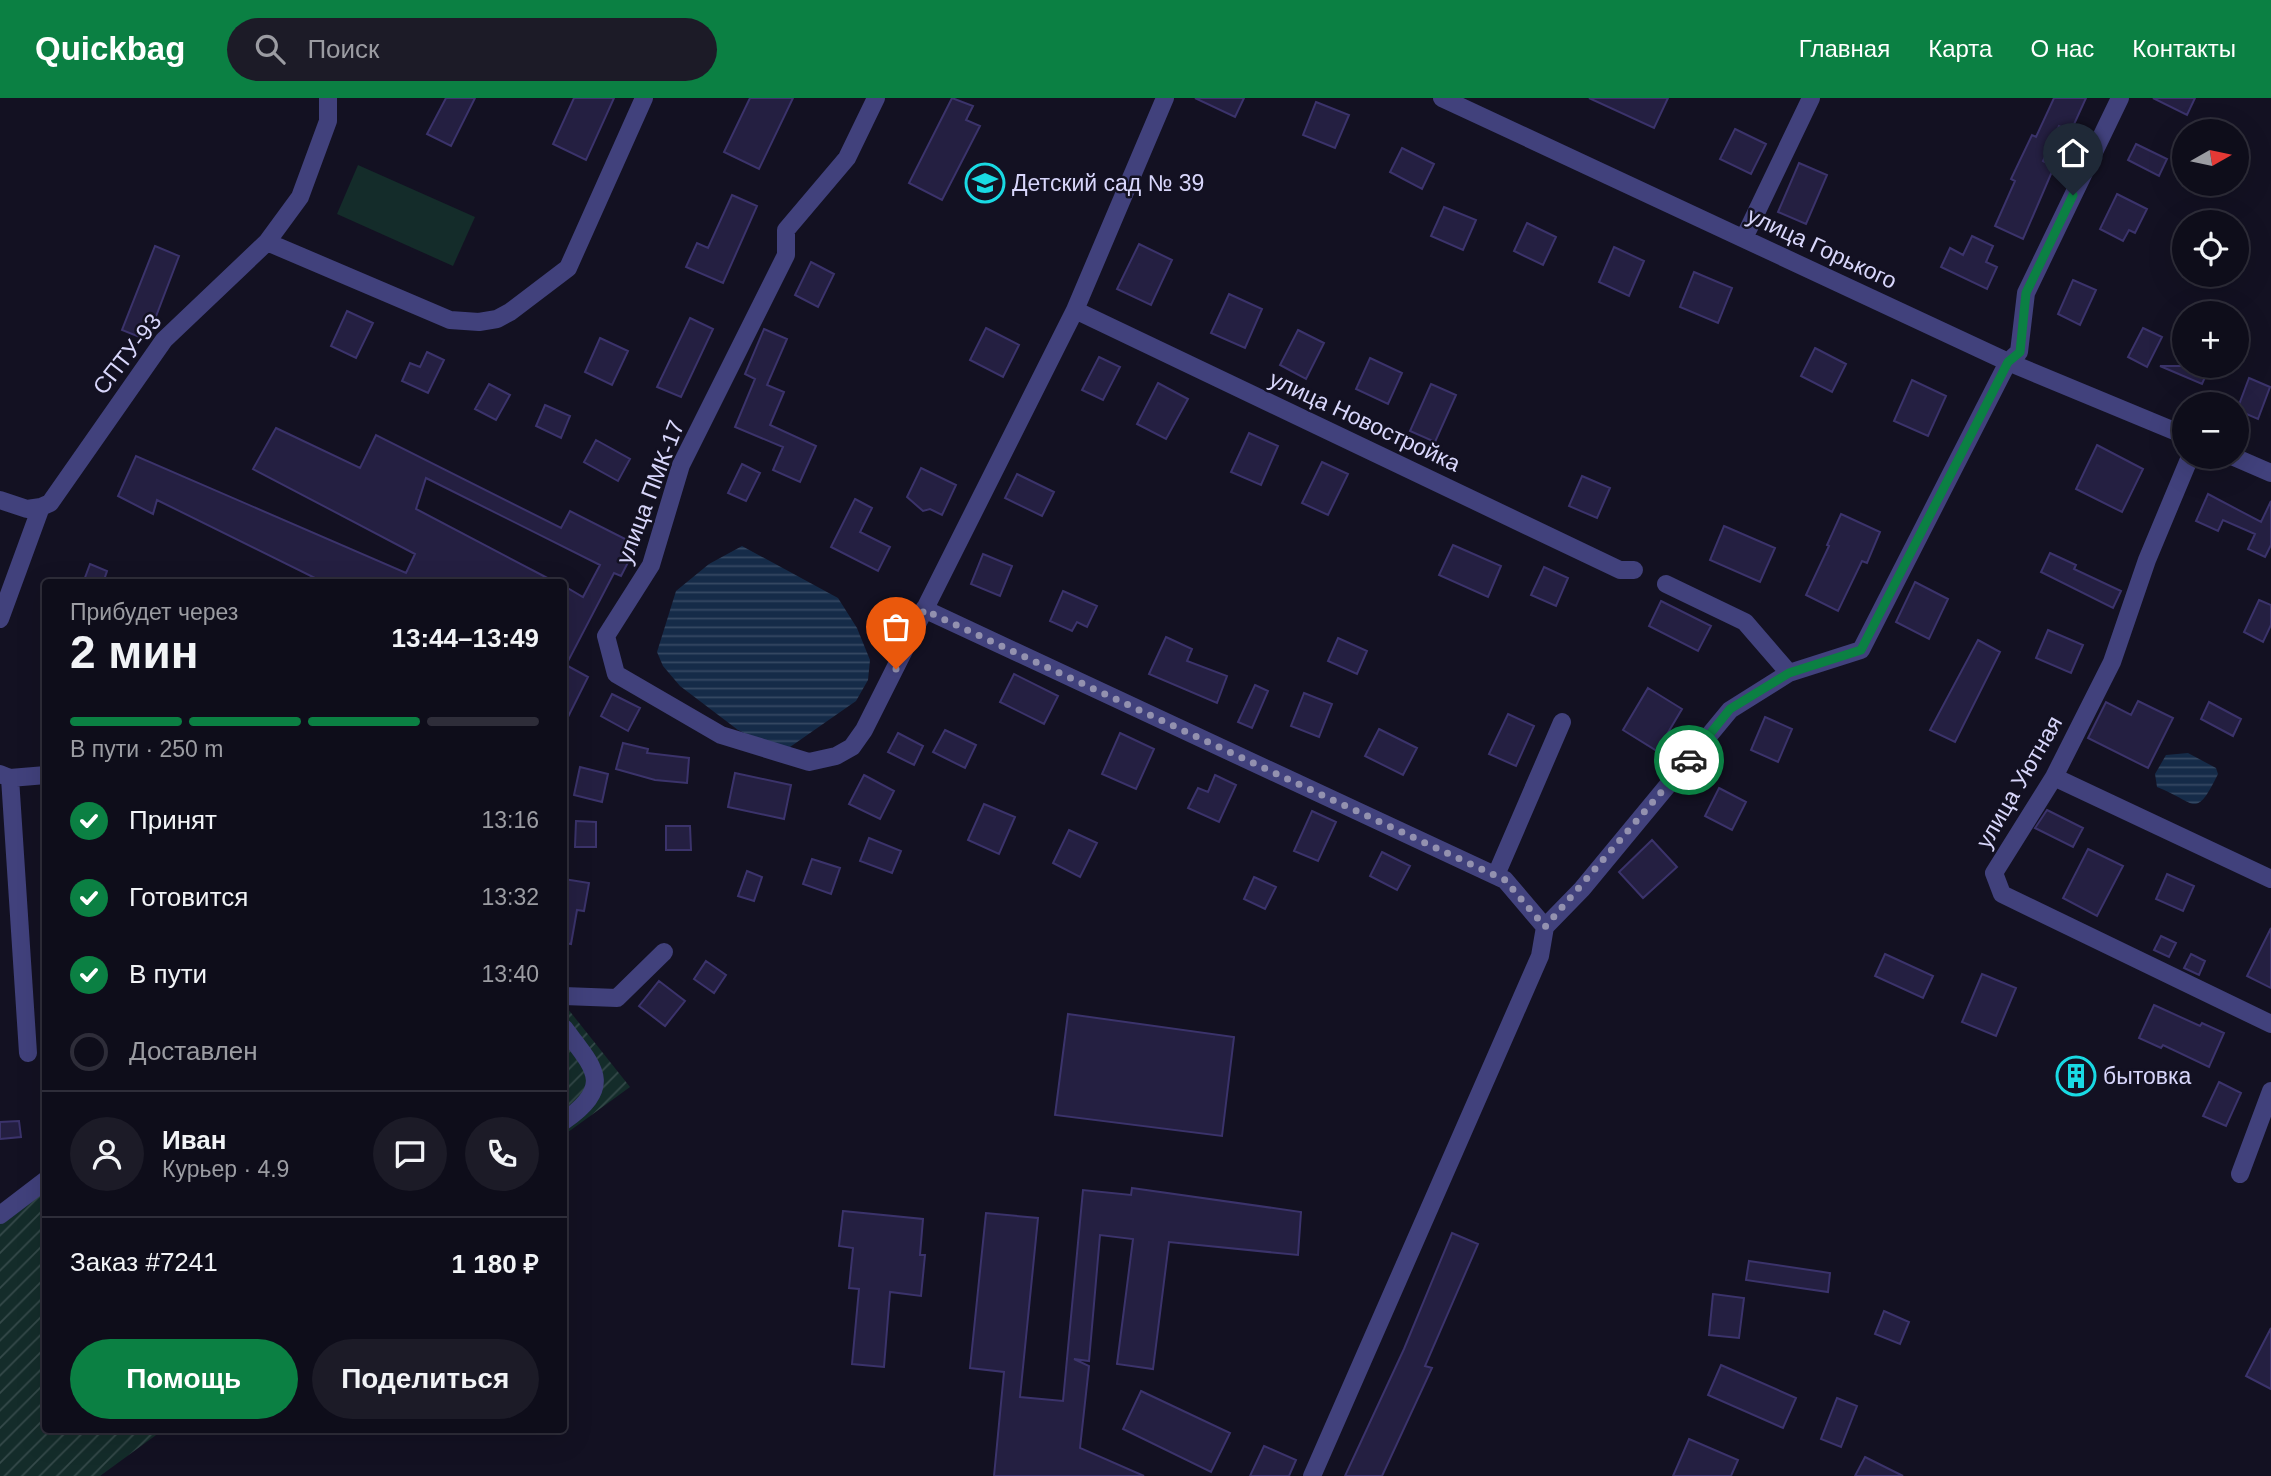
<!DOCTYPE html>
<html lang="ru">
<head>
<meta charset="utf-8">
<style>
  body { margin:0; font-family:Arial,sans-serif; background:#1c1b27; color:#f1f3f6; height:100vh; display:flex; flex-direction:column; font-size:26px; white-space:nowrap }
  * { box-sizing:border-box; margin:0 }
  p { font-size:23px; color:#9b9ca2 }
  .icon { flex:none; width:38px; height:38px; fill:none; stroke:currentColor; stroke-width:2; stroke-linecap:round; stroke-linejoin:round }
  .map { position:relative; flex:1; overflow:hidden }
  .drawer { position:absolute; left:42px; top:481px; width:525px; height:854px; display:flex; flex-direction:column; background:#0e0d1a; border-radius:7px; box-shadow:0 7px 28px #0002,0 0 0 2px #2e2d39 }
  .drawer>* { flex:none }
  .needle { width:46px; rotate:81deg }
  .fabs { position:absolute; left:2172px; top:21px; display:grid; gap:14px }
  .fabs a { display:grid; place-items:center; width:77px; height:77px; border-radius:50%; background:#0e0d1a; box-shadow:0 7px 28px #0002,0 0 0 2px #2e2d39; font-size:35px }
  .pin { position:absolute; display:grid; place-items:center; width:60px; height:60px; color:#fff; margin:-72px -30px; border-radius:50% 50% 50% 0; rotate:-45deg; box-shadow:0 0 7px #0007 }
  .pin .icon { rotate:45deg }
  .courier { position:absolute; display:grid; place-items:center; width:70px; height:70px; margin:-35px; border:5px solid #0b8043; border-radius:50%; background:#fff; color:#222; box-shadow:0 2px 9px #0007 }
  .head em { font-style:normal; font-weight:600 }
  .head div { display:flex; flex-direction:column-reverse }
  .head { display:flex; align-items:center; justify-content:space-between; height:119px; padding:0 28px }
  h1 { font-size:46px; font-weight:600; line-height:52px }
  .bar { display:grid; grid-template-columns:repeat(4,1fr); gap:10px 7px; align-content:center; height:84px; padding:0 28px }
  .bar i { height:9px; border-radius:5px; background:#2e2d39 }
  .bar .current { background:#0b8043 }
  .bar p { grid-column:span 4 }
  .line { display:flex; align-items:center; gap:18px; padding:0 28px; border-top:2px solid #2e2d39 }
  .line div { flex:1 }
  .round { display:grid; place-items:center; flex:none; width:74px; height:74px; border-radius:37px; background:#1c1b27 }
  ol { padding:0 28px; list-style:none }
  li { display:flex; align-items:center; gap:21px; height:77px }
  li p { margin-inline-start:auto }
  li .icon { padding:7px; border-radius:50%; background:#0b8043; color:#fff; stroke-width:4 }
  li:last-child { color:#9b9ca2 }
  li i { width:38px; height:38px; border:4px solid #2e2d39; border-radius:50% }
  .cta { display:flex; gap:14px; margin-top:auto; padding:14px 28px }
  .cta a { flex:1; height:80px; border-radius:42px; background:#0b8043; color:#fff; font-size:28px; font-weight:600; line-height:80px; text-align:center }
  .cta a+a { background:#1c1b27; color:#f1f3f6 }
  header { display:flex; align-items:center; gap:42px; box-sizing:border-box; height:98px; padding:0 35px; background:#0b8043; color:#fff }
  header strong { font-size:33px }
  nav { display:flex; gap:38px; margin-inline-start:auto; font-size:24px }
  .search { width:490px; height:63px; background:#1c1b27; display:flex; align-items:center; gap:18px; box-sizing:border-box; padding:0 24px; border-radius:38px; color:#9b9ca2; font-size:26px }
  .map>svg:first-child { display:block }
  .park { fill:#142c2a }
  .garden { fill:url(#garden-furrows) }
  .water { fill:url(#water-rules) }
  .building { fill:#241f41; stroke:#3b336b; stroke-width:2 }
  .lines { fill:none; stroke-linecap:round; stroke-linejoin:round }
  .minor { stroke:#41417c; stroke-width:18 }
  .done { stroke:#9391af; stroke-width:7; stroke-dasharray:0 12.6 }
  .route { stroke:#0b8043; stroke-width:9 }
  .labels { text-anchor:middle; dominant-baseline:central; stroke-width:5; stroke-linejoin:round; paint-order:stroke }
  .poi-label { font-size:23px; fill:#d8d6fb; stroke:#131122; text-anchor:start }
  .street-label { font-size:23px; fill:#d8d6fb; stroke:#131122 }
</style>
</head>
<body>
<header>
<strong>Quickbag</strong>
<div class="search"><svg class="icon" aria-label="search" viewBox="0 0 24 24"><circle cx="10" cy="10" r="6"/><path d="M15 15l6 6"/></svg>Поиск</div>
<nav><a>Главная</a><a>Карта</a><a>О нас</a><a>Контакты</a></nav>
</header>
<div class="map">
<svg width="2271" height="1378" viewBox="0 0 2271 1378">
  <defs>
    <pattern id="garden-furrows" width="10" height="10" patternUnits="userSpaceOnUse" patternTransform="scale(1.75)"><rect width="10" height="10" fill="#142c2a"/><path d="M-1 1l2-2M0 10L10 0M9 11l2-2" fill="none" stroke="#354a4a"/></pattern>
    <pattern id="water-rules" width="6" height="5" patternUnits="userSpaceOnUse" patternTransform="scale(1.75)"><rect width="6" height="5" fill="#152b48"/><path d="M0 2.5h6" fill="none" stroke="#364963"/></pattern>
  </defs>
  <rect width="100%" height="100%" fill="#131122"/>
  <path class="park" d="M358 67 475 119 453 168 337 116Z"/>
  <path class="garden" d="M564 906 630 989 564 1037Z
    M45 1091 46 1332H163L100 1378H0V1123Z"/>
  <path class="water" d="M742 448 838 500 857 530 870 562 868 582 856 603 790 649 775 650 738 632 680 588 663 568 657 554 676 493 709 466Z
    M2188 655 2216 670 2218 676C2195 723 2196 704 2157 689L2155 676 2166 657Z"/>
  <path class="building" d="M446 0H475L451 48 427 36Z
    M574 0H614L586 62 553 46Z
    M750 0H793L759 71 724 54Z
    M952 0 973 8 966 22 980 28 942 102 909 85Z
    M1195 0H1244L1235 19Z
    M1589 0H1668L1654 30Z
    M2054 0H2086L2071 33 2059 28 2043 63 2054 69 2023 141 1995 128 2015 83 2011 81 2032 37 2036 39Z
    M2153 0H2195L2187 17Z
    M1316 4 1349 17 1335 50 1303 37Z
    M1735 31 1766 46 1751 76 1720 61Z
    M2136 46 2167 61 2159 78 2128 62Z
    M1402 50 1434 66 1422 91 1390 74Z
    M1799 65 1827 77 1806 126 1778 114Z
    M2117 96 2147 111 2135 135 2129 132 2123 143 2100 131Z
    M732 97 757 108 723 185 686 169 697 145 708 150Z
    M1444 109 1476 122 1463 152 1431 138Z
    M1527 125 1556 139 1543 167 1514 153Z
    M1972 138 1993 148 1986 164 1997 169 1987 191 1941 169 1950 150 1963 157Z
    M1139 146 1172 162 1151 207 1117 191Z
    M155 148 179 158 147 242 122 232Z
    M1614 149 1644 163 1629 198 1599 184Z
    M811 164 834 176 818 209 795 197Z
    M1694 174 1732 190 1718 225 1680 209Z
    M2073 182 2096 192 2080 227 2058 216Z
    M1229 196 1262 211 1245 250 1211 235Z
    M347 213 373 225 356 260 331 248Z
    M690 220 713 231 681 299 657 289Z
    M986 230 1019 247 1003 279 970 262Z
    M2143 230 2162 239 2147 269 2128 259Z
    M764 231 787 241 767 287 784 294 770 327 816 348 800 384 773 372 783 349 735 329 755 281 745 276Z
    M1298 232 1324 245 1306 281 1280 267Z
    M600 240 628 253 612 287 585 274Z
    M1815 250 1846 266 1832 294 1801 278Z
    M427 254 444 262 428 295 402 283 410 265 420 269Z
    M1099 259 1120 269 1103 302 1082 292Z
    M1370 260 1402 275 1388 306 1356 291Z
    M2160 268H2210L2202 286Z
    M2249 280 2270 289 2258 321 2237 312Z
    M1912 282 1946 298 1928 338 1894 323Z
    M1158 285 1188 301 1166 341 1137 326Z
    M489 286 510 297 496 322 475 311Z
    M1431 286 1456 297 1435 344 1410 333Z
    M545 307 570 318 561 340 536 328Z
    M276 330 360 370 376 337 561 430 570 413 637 447 621 478 614 475 566 567 588 579 564 627V488L583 499 600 467 426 380 416 411 557 485H325L157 402 153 416 118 398 136 358 406 475 415 456 253 371Z
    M1249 335 1278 348 1261 387 1231 374Z
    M596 342 630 361 618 383 584 364Z
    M2097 347 2143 371 2122 414 2076 391Z
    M1322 364 1348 376 1328 417 1302 405Z
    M742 366 760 375 746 403 728 395Z
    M921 370 956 387 942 417 930 411 923 413 907 399Z
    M1017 376 1054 394 1042 418 1005 400Z
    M1582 378 1610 390 1597 420 1569 408Z
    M2208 396 2261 424 2271 403V447L2265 459 2248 451 2255 436 2223 422 2218 433 2196 423Z
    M855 401 872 410 860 434 890 449 878 473 831 449Z
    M1841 416 1880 434 1867 465 1862 463 1838 513 1806 497 1829 448 1827 447Z
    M1724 428 1775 450 1760 484 1710 462Z
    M1453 447 1501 468 1488 499 1439 477Z
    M2050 455 2076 467 2074 471 2121 493 2113 510 2041 474Z
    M983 456 1012 468 1000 498 971 486Z
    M90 466 107 473 103 485H83Z
    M1544 469 1568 480 1556 508 1531 497Z
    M1915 484 1948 501 1929 541 1896 524Z
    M1063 493 1097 508 1087 529 1077 524 1072 533 1050 523Z
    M2259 502 2271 507V527L2263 544 2244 534Z
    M1661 503 1711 528 1698 553 1649 528Z
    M2048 532 2083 547 2071 575 2036 560Z
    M1166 539 1192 551 1187 563 1227 578 1217 605 1149 576Z
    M1338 540 1367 553 1357 576 1328 563Z
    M1978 542 2000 554 1955 644 1930 632Z
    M1014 576 1058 598 1044 626 1000 604Z
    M1255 587 1268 593 1252 630 1238 624Z
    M1648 590 1682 611 1657 653 1623 632Z
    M1304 595 1332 606 1319 639 1291 628Z
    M612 596 640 610 628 633 601 618Z
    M2138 603 2173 620 2148 670 2088 640 2106 604 2131 617Z
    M2209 604 2241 621 2233 638 2201 621Z
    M1508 616 1534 628 1516 668 1489 656Z
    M1765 619 1792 631 1778 664 1751 652Z
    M1379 631 1417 650 1403 677 1365 658Z
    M945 632 976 647 965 670 933 654Z
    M898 635 923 648 914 667 888 654Z
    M1120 635 1154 651 1136 691 1102 676Z
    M623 645 648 651 647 655 689 660 687 685 655 682 616 671Z
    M580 669 608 676 602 704 574 697Z
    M735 675 791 687 784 721 728 709Z
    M864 677 894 693 880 721 849 706Z
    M1215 677 1236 687 1219 724 1188 710 1198 690 1208 694Z
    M1719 690 1746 704 1732 732 1705 718Z
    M984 706 1015 719 999 756 968 742Z
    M2047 712 2083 730 2073 749 2035 730Z
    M1312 713 1336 724 1318 763 1294 753Z
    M576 723 596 724V749H575Z
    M666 728H690L691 752H666Z
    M1069 732 1097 745 1080 779 1053 765Z
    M869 740 901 753 892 775 860 763Z
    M1652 742 1677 769 1643 800 1619 774Z
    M2088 751 2123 768 2097 818 2063 800Z
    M1382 754 1410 768 1397 792 1370 778Z
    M812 761 840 770 831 796 803 786Z
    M747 773 762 779 754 803 738 798Z
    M2167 776 2194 788 2183 813 2156 801Z
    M1254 779 1276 789 1265 811 1244 801Z
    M564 781 589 785 584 813 577 812 571 846 564 845Z
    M2271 830V890L2247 878Z
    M2161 838 2176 845 2169 859 2154 852Z
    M1885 856 1933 878 1923 900 1875 878Z
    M2191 856 2205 863 2199 877 2184 870Z
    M706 863 726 877 714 895 694 881Z
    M1982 876 2016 890 1996 938 1962 924Z
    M659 883 685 903 665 928 639 908Z
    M2154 907 2200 928 2202 925 2224 935 2209 969 2163 947 2161 950 2139 940Z
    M1068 916 1234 939 1222 1038 1055 1017Z
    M2219 984 2241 995 2226 1028 2203 1018Z
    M19 1023 21 1039 0 1041V1024Z
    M1132 1090 1301 1114 1298 1157 1169 1144 1153 1271 1117 1266 1133 1141 1100 1137 1089 1263 1074 1261 1089 1268 1080 1350 1144 1378H994L1004 1274 970 1270 986 1115 1038 1120 1020 1299 1063 1303 1083 1092 1131 1097Z
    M843 1113 923 1121 920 1157H925L921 1198 890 1194 884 1269 852 1266 859 1191 849 1190 853 1150 839 1148Z
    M1452 1135 1478 1146 1425 1268 1432 1270 1382 1378H1345L1404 1251Z
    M1749 1163 1830 1175 1828 1194 1746 1182Z
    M1713 1196 1744 1200 1739 1240 1709 1237Z
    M1884 1213 1909 1224 1900 1246 1875 1236Z
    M2271 1230V1291L2246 1278Z
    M1721 1267 1796 1300 1783 1330 1708 1297Z
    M1141 1293 1230 1335 1211 1374 1123 1331Z
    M1837 1300 1857 1308 1841 1349 1821 1341Z
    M1689 1341 1738 1362 1731 1378H1673Z
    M1264 1348 1296 1362 1289 1378H1250Z
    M1865 1359 1903 1378H1855Z"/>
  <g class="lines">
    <path class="minor" d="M876 0 847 60 786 132V157L681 367 651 467 606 538 616 576 721 637 809 664 836 658 852 649 864 632 1075 212 1165 0
      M1442 0 2008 264 2184 337
      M1744 140 1811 0
      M267 144 450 222 479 224 497 221 510 214 568 170 644 0
      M1075 212 1620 472H1634
      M2190 359 2147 462 2112 564 2054 679 1994 775 2002 796 2271 926
      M2234 359 2271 375
      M0 402 27 411 41 409
      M1666 486 1745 524 1789 575
      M924 511 1505 782 1545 829
      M0 521 41 409 50 405 164 242 267 144 300 99 328 23V0
      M0 676 10 680 46 677
      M2054 679 2271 781
      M10 680 28 955
      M1496 777 1562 624
      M564 898 617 900 664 854
      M564 930C594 970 615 987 564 1023
      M2240 1076 2271 993
      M0 1117 46 1082
      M1312 1378 1540 858 1545 829 1582 791 1730 612 1789 575 1861 552 2008 264 2019 254 2026 195 2120 0"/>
  </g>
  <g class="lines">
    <path class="done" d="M896 571 924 512 1505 782 1545 829 1689 662"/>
    <path class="route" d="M1689 662 1730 611 1789 575 1861 552 2008 264 2020 254 2026 195 2073 97"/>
  </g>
  <defs>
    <symbol id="school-ring" viewBox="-11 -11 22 22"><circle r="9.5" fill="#131122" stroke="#19dae4" stroke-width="1.5"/><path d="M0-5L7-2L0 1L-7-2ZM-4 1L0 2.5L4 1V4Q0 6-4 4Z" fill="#19dae4"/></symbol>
    <symbol id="building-ring" viewBox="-11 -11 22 22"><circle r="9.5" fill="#131122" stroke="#19dae4" stroke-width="1.5"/><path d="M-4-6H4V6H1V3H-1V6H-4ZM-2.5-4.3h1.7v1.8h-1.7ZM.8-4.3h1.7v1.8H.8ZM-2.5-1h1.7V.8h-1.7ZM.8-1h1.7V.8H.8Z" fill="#19dae4"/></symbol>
  </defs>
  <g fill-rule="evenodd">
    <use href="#school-ring" x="963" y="63" width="44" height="44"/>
    <use href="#building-ring" x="2054" y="956" width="44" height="44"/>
  </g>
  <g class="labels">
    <g class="poi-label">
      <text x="1012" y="85">Детский сад № 39</text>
      <text x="2103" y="978">бытовка</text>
    </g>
    <g class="street-label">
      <text transform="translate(1822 150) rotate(25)">улица Горького</text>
      <text transform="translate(127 256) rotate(-52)">СПТУ-93</text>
      <text transform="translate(1365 323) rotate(25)">улица Новостройка</text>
      <text transform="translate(650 394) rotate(-69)">улица ПМК-17</text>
      <text transform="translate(2019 684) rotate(-60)">улица Уютная</text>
    </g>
  </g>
</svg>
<div class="fabs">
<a><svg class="needle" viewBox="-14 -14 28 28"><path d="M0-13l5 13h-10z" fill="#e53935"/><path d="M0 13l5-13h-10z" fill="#9b9ca2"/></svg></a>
<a><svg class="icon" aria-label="locate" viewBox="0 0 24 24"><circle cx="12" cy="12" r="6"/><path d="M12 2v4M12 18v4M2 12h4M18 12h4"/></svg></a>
<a>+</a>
<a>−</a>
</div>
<div class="pin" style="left:896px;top:571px;background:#ea580c"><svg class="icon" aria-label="bag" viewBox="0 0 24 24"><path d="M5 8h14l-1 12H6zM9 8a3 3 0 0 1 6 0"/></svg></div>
<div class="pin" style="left:2073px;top:97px;background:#1f2937"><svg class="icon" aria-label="home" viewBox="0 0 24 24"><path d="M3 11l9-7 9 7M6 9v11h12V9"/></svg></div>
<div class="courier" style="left:1689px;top:662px"><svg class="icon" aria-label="car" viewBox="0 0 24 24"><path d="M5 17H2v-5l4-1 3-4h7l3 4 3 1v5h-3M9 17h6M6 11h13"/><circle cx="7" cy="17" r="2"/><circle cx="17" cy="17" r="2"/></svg></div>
<section class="drawer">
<div class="head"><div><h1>2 мин</h1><p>Прибудет через</p></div><em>13:44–13:49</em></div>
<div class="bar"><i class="current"></i><i class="current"></i><i class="current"></i><i></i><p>В пути · 250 m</p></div>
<ol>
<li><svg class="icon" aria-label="check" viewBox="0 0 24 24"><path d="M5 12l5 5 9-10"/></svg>Принят<p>13:16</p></li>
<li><svg class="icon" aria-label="check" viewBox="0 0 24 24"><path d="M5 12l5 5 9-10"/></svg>Готовится<p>13:32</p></li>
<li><svg class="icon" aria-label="check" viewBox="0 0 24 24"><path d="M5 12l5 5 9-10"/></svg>В пути<p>13:40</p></li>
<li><i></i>Доставлен</li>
</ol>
<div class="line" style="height:126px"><a class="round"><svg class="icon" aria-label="person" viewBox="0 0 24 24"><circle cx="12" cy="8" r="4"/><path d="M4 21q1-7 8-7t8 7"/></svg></a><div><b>Иван</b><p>Курьер · 4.9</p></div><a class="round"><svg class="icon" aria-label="chat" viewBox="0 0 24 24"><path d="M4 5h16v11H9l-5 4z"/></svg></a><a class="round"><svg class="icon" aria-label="phone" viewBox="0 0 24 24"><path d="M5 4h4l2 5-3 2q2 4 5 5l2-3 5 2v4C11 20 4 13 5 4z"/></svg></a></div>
<div class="line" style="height:91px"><div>Заказ #7241</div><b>1 180 ₽</b></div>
<div class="cta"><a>Помощь</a><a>Поделиться</a></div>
</section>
</div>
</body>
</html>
